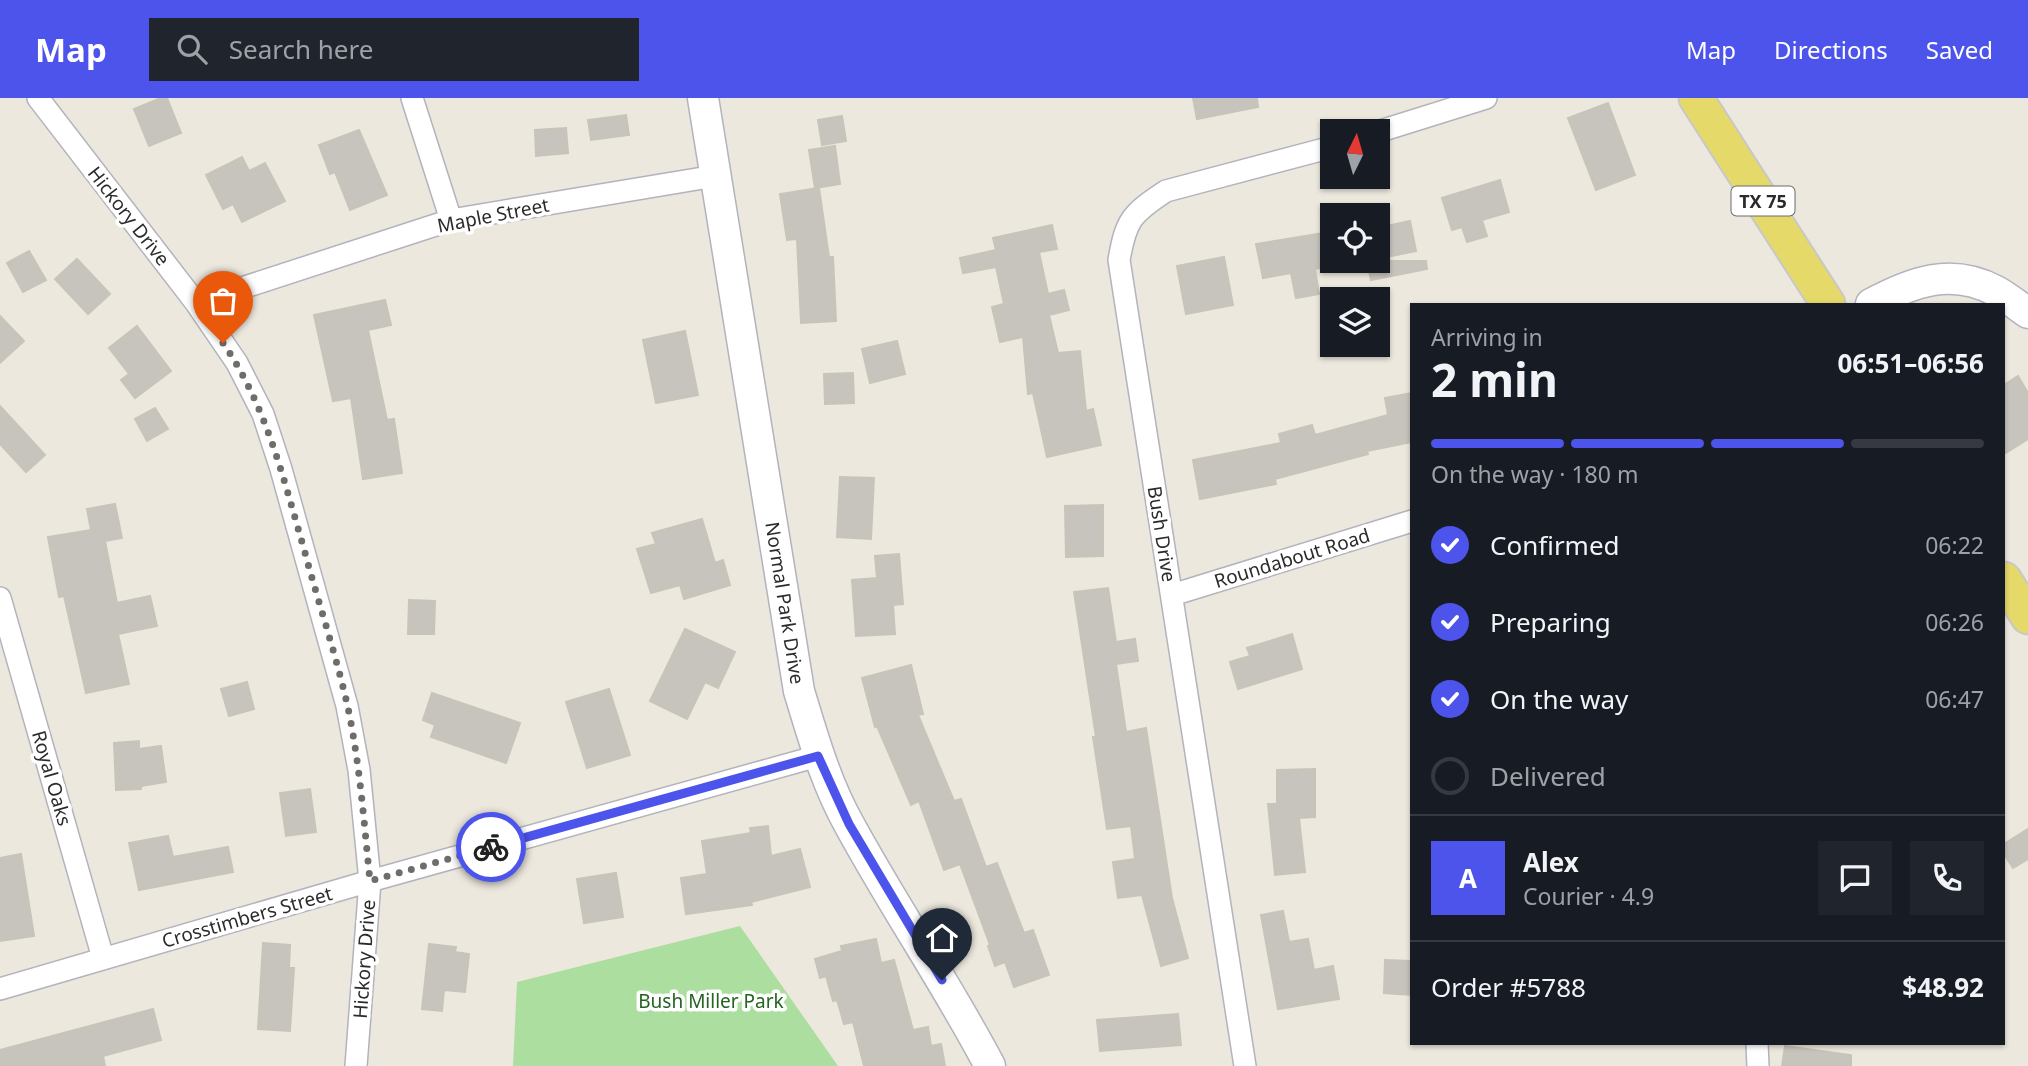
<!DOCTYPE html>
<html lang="en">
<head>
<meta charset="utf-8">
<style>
  body { margin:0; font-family:"Noto Sans",sans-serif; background:#20242c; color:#f1f3f6; height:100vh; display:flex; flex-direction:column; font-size:26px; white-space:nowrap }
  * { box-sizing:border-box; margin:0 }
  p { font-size:23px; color:#9ea1a6 }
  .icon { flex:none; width:38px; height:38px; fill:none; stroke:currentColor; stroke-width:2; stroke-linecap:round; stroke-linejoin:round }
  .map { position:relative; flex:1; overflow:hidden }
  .sheet { position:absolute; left:1410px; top:205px; width:595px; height:742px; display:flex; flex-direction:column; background:#171b24; border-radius:0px; box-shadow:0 2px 5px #0004 }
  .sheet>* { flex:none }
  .needle { width:46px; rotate:5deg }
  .tools { position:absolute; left:1320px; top:21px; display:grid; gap:14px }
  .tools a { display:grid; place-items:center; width:70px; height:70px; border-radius:0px; background:#171b24; box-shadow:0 2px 5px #0004; font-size:35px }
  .pin { position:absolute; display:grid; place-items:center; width:60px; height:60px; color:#fff; margin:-72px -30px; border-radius:50% 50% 50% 0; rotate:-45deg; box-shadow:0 0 7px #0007 }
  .pin .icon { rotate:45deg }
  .courier { position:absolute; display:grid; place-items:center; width:70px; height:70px; margin:-35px; border:5px solid #4c54eb; border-radius:50%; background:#fff; color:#222; box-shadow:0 2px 9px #0007 }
  .summary em { font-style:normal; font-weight:700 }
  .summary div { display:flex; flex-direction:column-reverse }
  .summary { display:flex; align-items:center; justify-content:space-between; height:119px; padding:0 21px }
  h1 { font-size:46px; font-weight:700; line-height:52px }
  .bar { display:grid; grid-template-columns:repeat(4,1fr); gap:10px 7px; align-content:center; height:84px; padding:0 21px }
  .bar i { height:9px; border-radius:5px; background:#363941 }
  .bar .current { background:#4c54eb }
  .bar p { grid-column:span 4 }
  .line { display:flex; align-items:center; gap:18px; padding:0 21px; border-top:2px solid #363941 }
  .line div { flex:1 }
  .round { display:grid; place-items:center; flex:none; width:74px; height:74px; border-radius:0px; background:#20242c }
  ol { padding:0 21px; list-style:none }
  li { display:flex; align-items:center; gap:21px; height:77px }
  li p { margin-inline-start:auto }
  li .icon { padding:7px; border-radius:50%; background:#4c54eb; color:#fff; stroke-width:4 }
  li:last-child { color:#9ea1a6 }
  li i { width:38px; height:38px; border:4px solid #363941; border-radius:50% }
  header { display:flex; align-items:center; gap:42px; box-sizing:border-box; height:98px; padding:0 35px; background:#4c54eb; color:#fff }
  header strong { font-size:33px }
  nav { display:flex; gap:38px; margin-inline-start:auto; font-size:24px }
  .search { width:490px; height:63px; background:#20242c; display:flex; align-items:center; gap:18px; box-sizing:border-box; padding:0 24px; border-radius:0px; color:#9ea1a6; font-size:26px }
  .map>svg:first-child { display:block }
  .green { fill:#acde9f }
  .building { fill:#c7c4be; stroke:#c7c4b8; stroke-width:2 }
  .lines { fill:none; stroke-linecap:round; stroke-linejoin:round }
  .street-casing { stroke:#b2b3bd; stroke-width:24 }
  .secondary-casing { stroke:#b2b3bd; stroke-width:33 }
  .primary-casing { stroke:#c8c8c8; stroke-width:37 }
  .street { stroke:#fff; stroke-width:21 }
  .secondary { stroke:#fff; stroke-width:30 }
  .primary { stroke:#e5d96a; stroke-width:33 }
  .done { stroke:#6f6d6a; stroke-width:7; stroke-dasharray:0 12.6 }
  .route { stroke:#4c54eb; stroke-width:9 }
  .labels { text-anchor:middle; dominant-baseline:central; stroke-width:7; stroke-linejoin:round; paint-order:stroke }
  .shield { fill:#fff; stroke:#6b6b6b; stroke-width:2 }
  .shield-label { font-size:18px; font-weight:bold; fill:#2b2b2b }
  .street-label { font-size:19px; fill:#2b2b2b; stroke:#fff }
  .park-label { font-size:19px; fill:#256320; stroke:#fff }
</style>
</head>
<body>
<header>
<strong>Map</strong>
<div class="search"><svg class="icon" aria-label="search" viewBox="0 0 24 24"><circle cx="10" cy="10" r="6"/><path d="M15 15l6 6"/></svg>Search here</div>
<nav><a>Map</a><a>Directions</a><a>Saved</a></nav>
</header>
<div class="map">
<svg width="2028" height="968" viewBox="0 0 2028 968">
  <rect width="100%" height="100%" fill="#ece8de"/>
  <path class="green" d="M740 828 838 968H513L517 884Z"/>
  <path class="building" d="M161 0H167L181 35 149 48 134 11Z
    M1193 0H1257L1258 9 1197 21Z
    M1608 5 1635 77 1596 92 1568 20Z
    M626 17 629 37 591 42 588 22Z
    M842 18 846 43 822 47 818 22Z
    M566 30 568 55 536 58 535 32Z
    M359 32 387 97 350 112 335 74 330 76 319 47Z
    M835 48 840 86 815 90 809 52Z
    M242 59 249 73 265 65 285 103 242 124 233 106 223 111 206 77Z
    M1500 82 1509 114 1482 122 1487 138 1467 144 1462 129 1452 132 1442 100Z
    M819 90 829 159H833L836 223 801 225 797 141 787 142 780 96Z
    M1410 123 1416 153 1377 161V130Z
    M1052 127 1057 151 1039 154 1048 196 1064 192 1069 212 1049 217 1058 255 1080 253 1086 313 1093 311 1101 347 1047 359 1033 295 1028 296 1023 239 1000 244 992 209 1004 206 996 169 963 175 960 160 996 152 993 140Z
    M1330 134 1332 168 1315 171 1319 196 1296 200 1291 175 1263 180 1256 146Z
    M29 153 46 182 23 194 7 165Z
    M1224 159 1233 207 1186 216 1177 168Z
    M77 161 110 196 88 216 55 181Z
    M1367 163H1426L1427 171 1371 182Z
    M385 202 391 227 368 232 387 322 394 321 402 375 363 381 351 300 333 303 314 217Z
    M0 218 24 243 0 265Z
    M137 228 171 273 135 300 121 282 129 276 109 250Z
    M685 233 698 297 656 305 643 242Z
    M897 243 905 276 870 285 862 251Z
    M853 275 854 305 825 306 824 276Z
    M2018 278 2028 295V341L2004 356V287Z
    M1412 295V344L1367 353 1368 356 1275 381 1276 386 1200 401 1193 362 1281 345 1279 336 1312 327 1315 337 1388 317 1385 300Z
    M0 308 45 357 26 374 0 346Z
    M155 310 168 331 147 343 135 321Z
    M840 379 874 380 871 441 837 439Z
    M115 406 122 440 105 443 117 505 150 498 157 528 118 536 129 586 86 595 64 498 59 499 48 439 91 432 87 411Z
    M1103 407V458L1066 459 1065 408Z
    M702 421 715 465 723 462 730 487 684 501 680 487 651 495 637 451 656 446 652 435Z
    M899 456 903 506 893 507 895 536 856 538 852 482 877 480 875 458Z
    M1108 490 1116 544 1135 541 1138 563 1116 566 1126 634 1146 630 1172 800 1188 860 1161 868 1142 797 1118 800 1113 764 1135 761 1131 728 1107 731 1093 639H1096L1074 494Z
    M409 502 435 503 434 536H408Z
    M685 531 735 554 718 590 705 584 687 621 650 603Z
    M1292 536 1302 571 1238 591 1230 564 1250 558 1247 550Z
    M911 567 923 616 918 617 954 703 961 701 986 769 997 765 1024 835 1033 832 1049 877 1014 889 1005 864 995 868 988 848 990 847 960 766 944 772 919 703 911 707 877 628 875 629 862 580Z
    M247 584 254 611 229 618 221 591Z
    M609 591 630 657 587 670 566 604Z
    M432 595 520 625 506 665 431 639 435 627 423 622Z
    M139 643V651L161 648 166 684 141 688V691L116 692 114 645Z
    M1315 671V719L1299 720 1305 774 1275 777 1268 706H1277V672Z
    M310 691 316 734 286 738 280 695Z
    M768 728 771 758 800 751 810 789 751 804 752 807 686 816 681 780 707 776 702 743 751 735 750 730Z
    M2028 731V761L2013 770 2004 756V746Z
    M168 738 173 759 228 749 233 774 139 792 129 745Z
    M21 756 34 838 0 843V760Z
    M616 775 623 819 584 825 577 781Z
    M1283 813 1289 844 1308 841 1314 872 1333 868 1339 901 1278 911 1261 817Z
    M876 841 881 865 894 862 913 932 928 929 931 948 941 946 945 968H864L853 924 844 926 837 902 833 903 826 878 820 880 815 861 842 853 841 848Z
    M263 845 290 847 289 870H294L290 933 258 931Z
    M429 846 456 849 455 854 469 856 465 894 444 892 442 913 422 911Z
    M1385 862 1411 863 1412 897 1384 895Z
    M153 911 161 942 103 958 105 968H0V952Z
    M1178 916 1181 947 1100 953 1097 922Z
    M1785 948 1851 957V968H1782Z"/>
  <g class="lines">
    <defs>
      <path id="street" d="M38 0 196 205 237 265 263 316 281 371 347 608 359 672 370 783 356 968
        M412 0 451 122
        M1377 34 1486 0
        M196 205 451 122 715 78
        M1172 497 1412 423
        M0 500 103 860
        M0 891 370 783 818 658
        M1757 945 1758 968
        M1245 968 1119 162C1126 122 1131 116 1166 93L1332 49"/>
      <path id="secondary" d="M703 0 799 593C813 639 826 686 850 728 894 809 947 886 990 968
        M1871 206C1912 184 1951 169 1996 193 2007 199 2018 208 2028 215"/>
      <path id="primary" d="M1696 0 1828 206
        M2004 481 2028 519"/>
    </defs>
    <use href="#street" class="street-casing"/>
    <use href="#secondary" class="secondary-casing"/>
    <use href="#primary" class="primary-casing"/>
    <use href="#street" class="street"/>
    <use href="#secondary" class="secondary"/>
    <use href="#primary" class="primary"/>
  </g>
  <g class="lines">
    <path class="done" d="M223 245C266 307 283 379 304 451 318 504 336 556 348 610 360 667 364 725 370 783L491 749"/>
    <path class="route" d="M491 749 818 658 849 726 942 882"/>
  </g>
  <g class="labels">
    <rect class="shield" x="1731.5" y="88.5" width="63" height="29" rx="5"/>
    <g class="shield-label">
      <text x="1763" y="103">TX 75</text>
    </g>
    <g class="street-label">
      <text transform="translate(493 117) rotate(-11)">Maple Street</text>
      <text transform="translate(129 118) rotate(52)">Hickory Drive</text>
      <text transform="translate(1162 436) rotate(81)">Bush Drive</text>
      <text transform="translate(1292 460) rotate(-17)">Roundabout Road</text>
      <text transform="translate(785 505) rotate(81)">Normal Park Drive</text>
      <text transform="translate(52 680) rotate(74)">Royal Oaks</text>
      <text transform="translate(247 819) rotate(-16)">Crosstimbers Street</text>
      <text transform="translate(364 861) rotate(-86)">Hickory Drive</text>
    </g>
    <g class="park-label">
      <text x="711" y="903">Bush Miller Park</text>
    </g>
  </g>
</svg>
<div class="tools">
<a><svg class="needle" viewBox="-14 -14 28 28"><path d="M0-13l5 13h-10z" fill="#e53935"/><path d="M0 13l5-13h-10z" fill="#9ea1a6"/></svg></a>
<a><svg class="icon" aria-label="locate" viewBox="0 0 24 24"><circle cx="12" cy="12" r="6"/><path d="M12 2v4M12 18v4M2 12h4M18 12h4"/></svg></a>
<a><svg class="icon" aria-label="layers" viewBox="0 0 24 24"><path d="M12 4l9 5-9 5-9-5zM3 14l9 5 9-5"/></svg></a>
</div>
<div class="pin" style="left:223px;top:245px;background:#ea580c"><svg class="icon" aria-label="bag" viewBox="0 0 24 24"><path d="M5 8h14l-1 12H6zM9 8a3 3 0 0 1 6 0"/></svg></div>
<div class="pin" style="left:942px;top:882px;background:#1f2937"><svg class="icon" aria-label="home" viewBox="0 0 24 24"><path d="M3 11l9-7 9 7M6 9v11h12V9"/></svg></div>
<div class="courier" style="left:491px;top:749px"><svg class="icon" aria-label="bike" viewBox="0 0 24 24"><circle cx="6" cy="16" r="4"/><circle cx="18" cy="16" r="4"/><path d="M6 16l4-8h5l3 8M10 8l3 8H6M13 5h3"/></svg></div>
<section class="sheet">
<div class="summary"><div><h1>2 min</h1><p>Arriving in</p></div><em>06:51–06:56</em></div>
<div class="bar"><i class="current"></i><i class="current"></i><i class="current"></i><i></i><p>On the way · 180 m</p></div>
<ol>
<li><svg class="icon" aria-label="check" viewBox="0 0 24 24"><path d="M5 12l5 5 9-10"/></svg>Confirmed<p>06:22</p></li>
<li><svg class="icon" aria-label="check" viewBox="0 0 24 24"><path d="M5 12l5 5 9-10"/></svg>Preparing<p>06:26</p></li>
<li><svg class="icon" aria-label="check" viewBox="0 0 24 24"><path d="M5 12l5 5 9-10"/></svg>On the way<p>06:47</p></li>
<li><i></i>Delivered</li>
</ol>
<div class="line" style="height:126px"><b class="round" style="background:#4c54eb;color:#fff">A</b><div><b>Alex</b><p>Courier · 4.9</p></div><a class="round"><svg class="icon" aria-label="chat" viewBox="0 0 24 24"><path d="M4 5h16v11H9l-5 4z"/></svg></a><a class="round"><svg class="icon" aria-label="phone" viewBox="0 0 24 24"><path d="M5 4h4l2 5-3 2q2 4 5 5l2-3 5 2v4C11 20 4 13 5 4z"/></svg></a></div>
<div class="line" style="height:91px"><div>Order #5788</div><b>$48.92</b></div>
</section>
</div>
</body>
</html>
